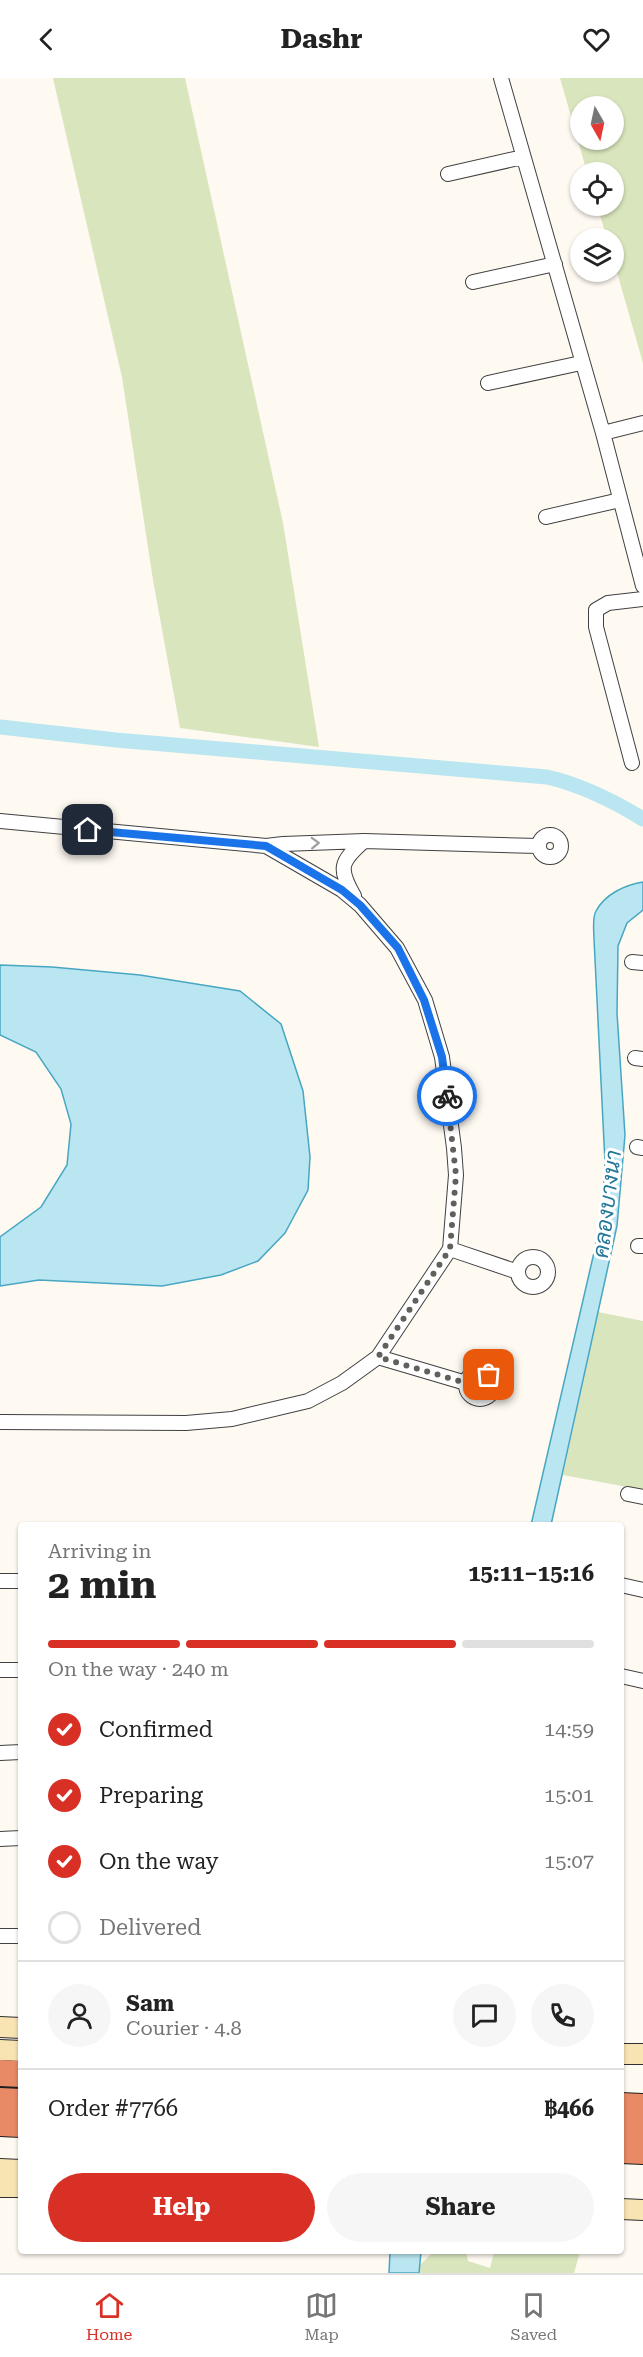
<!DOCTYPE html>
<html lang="en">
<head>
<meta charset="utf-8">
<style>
  body { margin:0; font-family:"Roboto Serif",Sarabun,serif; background:#f6f6f6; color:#222; height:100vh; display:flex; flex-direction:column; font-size:22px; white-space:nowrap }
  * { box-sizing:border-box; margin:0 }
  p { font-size:20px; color:#767676 }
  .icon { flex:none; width:33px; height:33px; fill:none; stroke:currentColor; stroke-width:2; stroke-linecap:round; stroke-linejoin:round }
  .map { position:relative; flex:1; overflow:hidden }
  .details { position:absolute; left:18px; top:1444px; width:606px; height:732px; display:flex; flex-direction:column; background:#fff; border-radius:6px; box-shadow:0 2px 4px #0004 }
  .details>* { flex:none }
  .needle { width:39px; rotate:171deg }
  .controls { position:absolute; left:570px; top:18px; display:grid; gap:12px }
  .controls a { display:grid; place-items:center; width:54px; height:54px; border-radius:50%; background:#fff; box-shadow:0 2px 4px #0004; font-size:30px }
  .pin { position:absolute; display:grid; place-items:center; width:51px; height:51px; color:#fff; margin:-26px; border-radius:12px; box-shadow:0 3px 9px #0006 }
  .courier { position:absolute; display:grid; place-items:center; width:60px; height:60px; margin:-30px; border:4px solid #1a73e8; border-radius:50%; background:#fff; color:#222; box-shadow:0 2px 8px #0007 }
  .headline em { font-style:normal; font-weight:700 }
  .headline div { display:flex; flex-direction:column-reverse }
  .headline { display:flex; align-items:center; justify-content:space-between; height:102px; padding:0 30px }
  h1 { font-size:39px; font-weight:700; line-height:45px }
  .bar { display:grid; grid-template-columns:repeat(4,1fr); gap:9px 6px; align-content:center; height:72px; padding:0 30px }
  .bar i { height:8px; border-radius:4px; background:#e0e0e0 }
  .bar .on { background:#d93025 }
  .bar p { grid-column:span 4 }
  .line { display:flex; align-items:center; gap:15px; padding:0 30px; border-top:2px solid #e0e0e0 }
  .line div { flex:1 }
  .round { display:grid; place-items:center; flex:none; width:63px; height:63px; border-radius:32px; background:#f6f6f6 }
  ol { padding:0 30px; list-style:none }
  li { display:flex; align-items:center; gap:18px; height:66px }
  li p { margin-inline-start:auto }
  li .icon { padding:6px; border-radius:50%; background:#d93025; color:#fff; stroke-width:4 }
  li:last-child { color:#767676 }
  li i { width:33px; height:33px; border:3px solid #e0e0e0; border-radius:50% }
  .primary-button { display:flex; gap:12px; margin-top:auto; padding:12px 30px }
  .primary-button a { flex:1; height:69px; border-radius:36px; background:#d93025; color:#fff; font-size:24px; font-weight:700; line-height:69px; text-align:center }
  .primary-button a+a { background:#f6f6f6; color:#222 }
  header { display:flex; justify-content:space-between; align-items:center; height:78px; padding:0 30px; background:#fff; font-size:27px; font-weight:700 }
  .tab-bar { display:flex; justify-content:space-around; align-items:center; height:84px; border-top:2px solid #e0e0e0; background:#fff; font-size:16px; color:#767676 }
  .tab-bar a { display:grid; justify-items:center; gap:3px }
  .tab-bar .on { color:#d93025 }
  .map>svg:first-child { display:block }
  .green { fill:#d9e6bd; fill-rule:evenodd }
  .water { fill:#bae6f1; stroke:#47a7c2; stroke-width:1.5 }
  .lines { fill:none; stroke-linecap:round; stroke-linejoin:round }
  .canal { stroke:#bae6f1; stroke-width:15 }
  .street-casing { stroke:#414141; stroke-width:16 }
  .secondary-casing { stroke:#303030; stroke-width:22 }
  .highway-casing { stroke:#1f1f1f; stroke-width:28 }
  .street { stroke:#fff; stroke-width:14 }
  .secondary { stroke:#f8e4b2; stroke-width:20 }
  .highway { stroke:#e88a65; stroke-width:26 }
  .oneway { stroke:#9f9f9f }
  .done { stroke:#62605d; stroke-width:6; stroke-dasharray:0 10.8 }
  .route { stroke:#1a73e8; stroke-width:8 }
  .labels { text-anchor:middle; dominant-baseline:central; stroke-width:6; stroke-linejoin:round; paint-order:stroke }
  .water-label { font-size:22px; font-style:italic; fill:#227896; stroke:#fff }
</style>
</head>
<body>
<header><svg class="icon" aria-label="back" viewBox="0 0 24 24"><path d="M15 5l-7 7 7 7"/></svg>Dashr<svg class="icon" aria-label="heart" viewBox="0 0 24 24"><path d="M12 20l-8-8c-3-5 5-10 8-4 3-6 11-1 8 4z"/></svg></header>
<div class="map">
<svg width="643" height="2195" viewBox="0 0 643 2195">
  <rect width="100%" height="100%" fill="#fef9f1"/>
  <path class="green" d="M53 0H185L283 445 319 669 180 650 153 502 122 299Z
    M560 0H643V285L614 184V160H607L597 128H614V94H587ZM614 28V62H580V28Z
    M598 1234 643 1243V1412L563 1397Z
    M433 2174H466L468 2183 490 2190 494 2174H580L574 2195H419L420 2187Z"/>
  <path class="water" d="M643 804V832L627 845 618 868 617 935 625 1057 617 1148 551 1447H531L602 1140 605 1085 594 861C594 853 592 840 596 833 605 816 625 807 643 804Z
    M0 887 52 889 140 897 240 913 281 946 303 1013 310 1079 308 1112 285 1155 258 1183 221 1197 162 1208 39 1202 0 1208V1159L41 1129 67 1087 71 1046 61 1011 36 974 0 957Z
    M390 2174H421L419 2195H389Z"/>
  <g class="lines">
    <path class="canal" d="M0 649 116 662 547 699C582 707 612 722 643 741"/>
    <defs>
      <path id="street" d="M501 0 603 355 643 508
        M448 96 523 79
        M473 204 555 186
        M488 305 581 285
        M603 355 643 345
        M546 439 620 422
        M632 685 596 549V532L608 525 643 521
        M0 743 266 768 283 766 364 763
        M539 768a11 11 0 1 1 22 0a11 11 0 1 1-22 0Z
        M354 818C338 790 340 784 364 763L538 768
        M632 884 643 885
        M635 980 643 981
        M637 1069 643 1070
        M638 1168H643
        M450 1171 518 1194
        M518 1194a15 15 0 1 1 30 0a15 15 0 1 1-30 0Z
        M378 1279 466 1305
        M466 1307a14 14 0 1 1 28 0a14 14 0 1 1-28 0Z
        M0 1344 186 1345 232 1341 308 1323 342 1305 378 1279 450 1171 456 1097 454 1070 442 979 425 922 397 870 360 827 342 812 266 768
        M628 1416 643 1419
        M0 1503H21
        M621 1507 643 1512
        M0 1592H21
        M621 1598 643 1603
        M0 1675 21 1674
        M0 1761 21 1760
        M0 1858H21"/>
      <path id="secondary" d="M0 1949 21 1950
        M0 1972 21 1973
        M621 1976H643
        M0 2091 21 2092
        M0 2109H21
        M621 2131 643 2132"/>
      <path id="highway" d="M0 1995 21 1996
        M0 2023 21 2024
        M621 2028 643 2029
        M0 2045 21 2046
        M621 2050 643 2051
        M621 2072 643 2073"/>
    </defs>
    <use href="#street" class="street-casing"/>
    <use href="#secondary" class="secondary-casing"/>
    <use href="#highway" class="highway-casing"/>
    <use href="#street" class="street"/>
    <use href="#secondary" class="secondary"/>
    <use href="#highway" class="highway"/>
  </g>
  <defs><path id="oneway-chevron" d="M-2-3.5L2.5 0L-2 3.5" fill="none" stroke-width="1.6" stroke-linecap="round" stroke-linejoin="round" transform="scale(1.5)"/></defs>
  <use class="oneway" href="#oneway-chevron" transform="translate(315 765) rotate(-2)"/>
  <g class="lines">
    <path class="done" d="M447 1018 456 1097 450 1171 378 1279 466 1305C469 1294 479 1289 489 1297"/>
    <path class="route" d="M88 752 266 768 342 812 360 827 398 870 424 922 442 979 447 1018"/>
  </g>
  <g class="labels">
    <g class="water-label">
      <text transform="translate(607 1126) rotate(-83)">คลองบางนา</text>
    </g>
  </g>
</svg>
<div class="controls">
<a><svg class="needle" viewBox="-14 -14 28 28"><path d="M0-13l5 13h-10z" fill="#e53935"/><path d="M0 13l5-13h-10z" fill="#767676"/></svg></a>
<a><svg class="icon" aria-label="locate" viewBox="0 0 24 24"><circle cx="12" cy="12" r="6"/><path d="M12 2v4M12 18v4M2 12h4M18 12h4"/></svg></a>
<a><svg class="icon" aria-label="layers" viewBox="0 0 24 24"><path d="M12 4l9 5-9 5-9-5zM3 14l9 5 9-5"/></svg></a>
</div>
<div class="pin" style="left:489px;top:1297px;background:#ea580c"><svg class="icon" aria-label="bag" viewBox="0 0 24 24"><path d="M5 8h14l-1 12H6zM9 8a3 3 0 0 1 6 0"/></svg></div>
<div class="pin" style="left:88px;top:752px;background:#1f2937"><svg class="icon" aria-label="home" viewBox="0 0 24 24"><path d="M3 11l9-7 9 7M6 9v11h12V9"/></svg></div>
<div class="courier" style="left:447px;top:1018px"><svg class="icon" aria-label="bike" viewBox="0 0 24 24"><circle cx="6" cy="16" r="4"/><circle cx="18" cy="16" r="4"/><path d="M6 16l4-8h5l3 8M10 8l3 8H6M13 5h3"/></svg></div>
<section class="details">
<div class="headline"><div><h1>2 min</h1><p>Arriving in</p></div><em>15:11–15:16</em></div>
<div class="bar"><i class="on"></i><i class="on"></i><i class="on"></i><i></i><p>On the way · 240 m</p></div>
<ol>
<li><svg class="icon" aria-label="check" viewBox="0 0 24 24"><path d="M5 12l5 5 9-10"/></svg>Confirmed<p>14:59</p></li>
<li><svg class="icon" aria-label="check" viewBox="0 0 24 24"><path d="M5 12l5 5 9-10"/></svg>Preparing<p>15:01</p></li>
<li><svg class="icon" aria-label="check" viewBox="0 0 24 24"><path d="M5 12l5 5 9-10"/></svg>On the way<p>15:07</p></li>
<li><i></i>Delivered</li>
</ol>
<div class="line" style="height:108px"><a class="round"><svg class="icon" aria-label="person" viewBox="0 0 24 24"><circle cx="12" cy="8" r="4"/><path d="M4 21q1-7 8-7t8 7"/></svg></a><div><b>Sam</b><p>Courier · 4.8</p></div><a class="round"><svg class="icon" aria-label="chat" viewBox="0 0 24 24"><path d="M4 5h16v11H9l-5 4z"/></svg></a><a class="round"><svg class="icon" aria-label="phone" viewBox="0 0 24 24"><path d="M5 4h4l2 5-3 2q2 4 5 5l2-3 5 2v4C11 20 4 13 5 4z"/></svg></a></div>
<div class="line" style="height:78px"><div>Order #7766</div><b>฿466</b></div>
<div class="primary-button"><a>Help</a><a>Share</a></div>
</section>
</div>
<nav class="tab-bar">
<a class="on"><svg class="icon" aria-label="home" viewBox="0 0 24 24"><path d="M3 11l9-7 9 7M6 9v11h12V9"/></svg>Home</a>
<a><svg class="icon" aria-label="map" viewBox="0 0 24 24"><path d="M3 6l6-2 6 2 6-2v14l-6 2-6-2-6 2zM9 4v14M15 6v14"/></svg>Map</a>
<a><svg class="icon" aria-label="saved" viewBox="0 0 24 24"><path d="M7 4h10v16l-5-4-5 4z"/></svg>Saved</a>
</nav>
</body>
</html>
